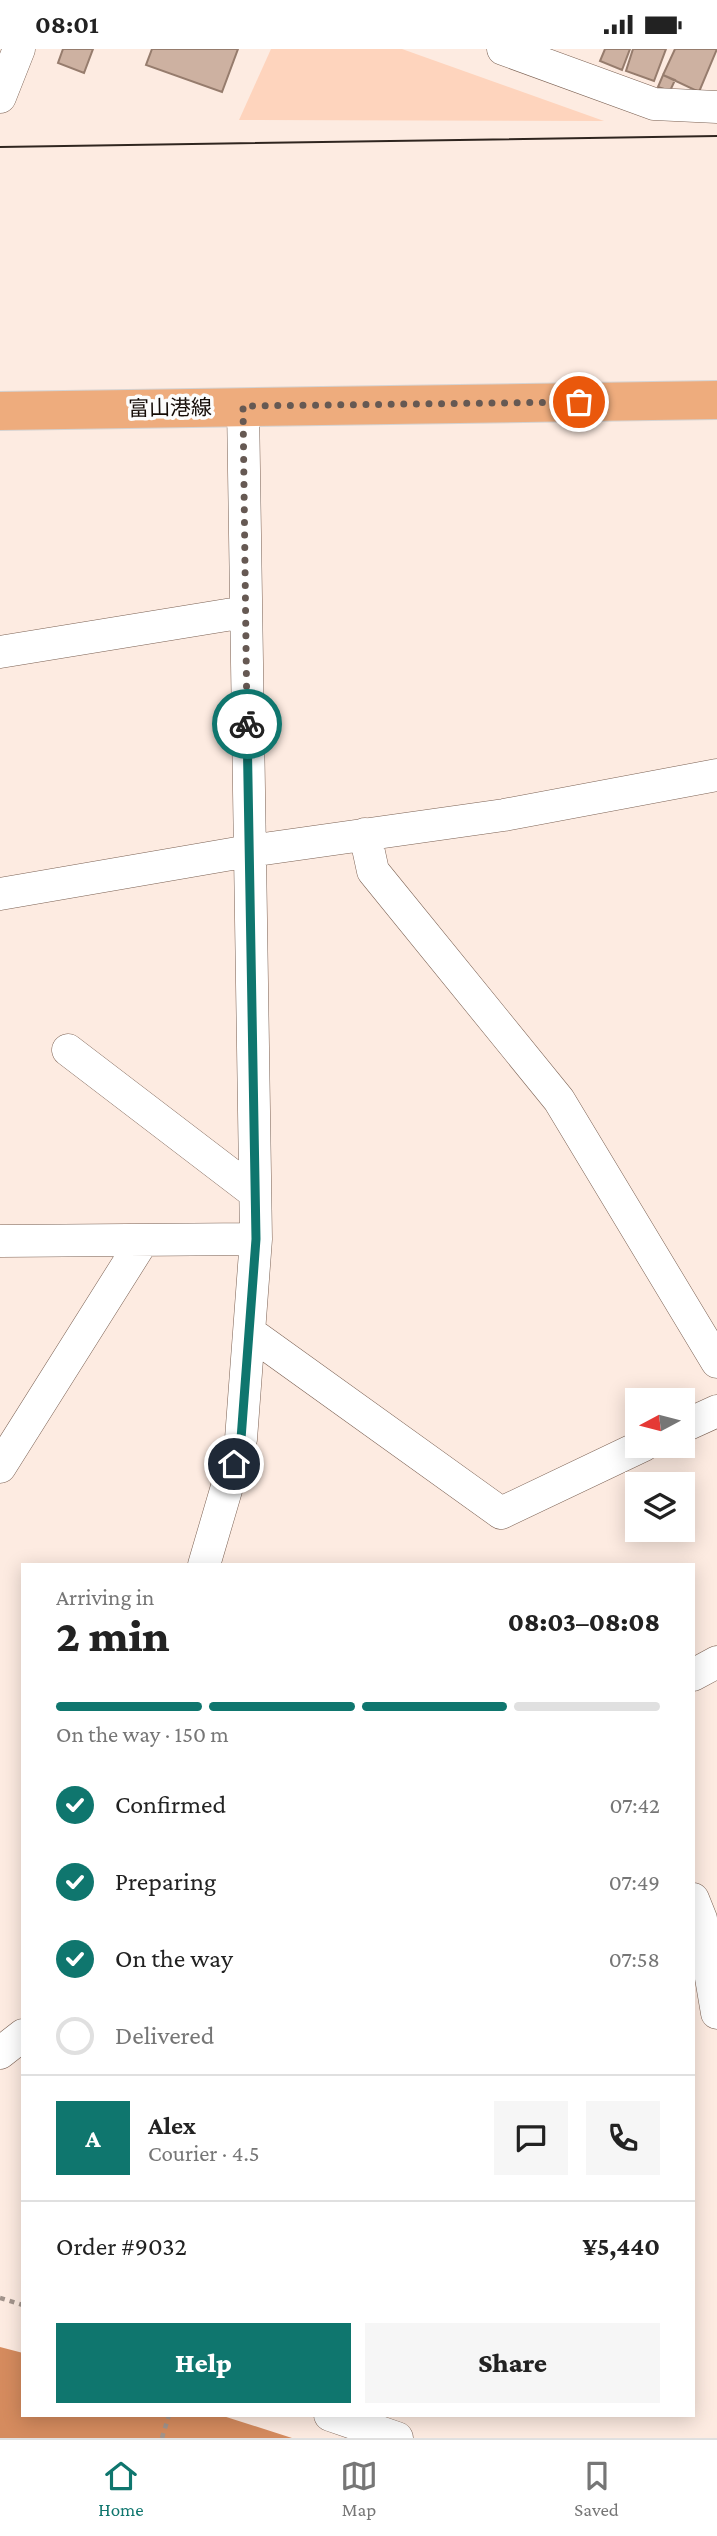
<!DOCTYPE html>
<html lang="en">
<head>
<meta charset="utf-8">
<style>
  body { margin:0; font-family:"Crimson Pro","Noto Sans JP",serif; background:#f6f6f6; color:#222; height:100vh; display:flex; flex-direction:column; font-size:26px; white-space:nowrap }
  * { box-sizing:border-box; margin:0 }
  p { font-size:23px; color:#767676 }
  .icon { flex:none; width:38px; height:38px; fill:none; stroke:currentColor; stroke-width:2; stroke-linecap:round; stroke-linejoin:round }
  .map { position:relative; flex:1; overflow:hidden }
  .side { position:absolute; left:21px; top:1514px; width:674px; height:854px; display:flex; flex-direction:column; background:#fff; border-radius:0px; box-shadow:0 4px 18px #0003 }
  .side>* { flex:none }
  .needle { width:46px; rotate:263deg }
  .controls { position:absolute; left:625px; top:1339px; display:grid; gap:14px }
  .controls a { display:grid; place-items:center; width:70px; height:70px; border-radius:0px; background:#fff; box-shadow:0 4px 18px #0003; font-size:35px }
  .pin { position:absolute; display:grid; place-items:center; width:60px; height:60px; color:#fff; margin:-30px; border:4px solid #fff; border-radius:50%; box-shadow:0 2px 7px #0007 }
  .courier { position:absolute; display:grid; place-items:center; width:70px; height:70px; margin:-35px; border:5px solid #0f766e; border-radius:50%; background:#fff; color:#222; box-shadow:0 2px 9px #0007 }
  .overview em { font-style:normal; font-weight:800 }
  .overview div { display:flex; flex-direction:column-reverse }
  .overview { display:flex; align-items:center; justify-content:space-between; height:119px; padding:0 35px }
  h1 { font-size:46px; font-weight:800; line-height:52px }
  .bar { display:grid; grid-template-columns:repeat(4,1fr); gap:10px 7px; align-content:center; height:84px; padding:0 35px }
  .bar i { height:9px; border-radius:5px; background:#e0e0e0 }
  .bar .selected { background:#0f766e }
  .bar p { grid-column:span 4 }
  .line { display:flex; align-items:center; gap:18px; padding:0 35px; border-top:2px solid #e0e0e0 }
  .line div { flex:1 }
  .round { display:grid; place-items:center; flex:none; width:74px; height:74px; border-radius:0px; background:#f6f6f6 }
  ol { padding:0 35px; list-style:none }
  li { display:flex; align-items:center; gap:21px; height:77px }
  li p { margin-inline-start:auto }
  li .icon { padding:7px; border-radius:50%; background:#0f766e; color:#fff; stroke-width:4 }
  li:last-child { color:#767676 }
  li i { width:38px; height:38px; border:4px solid #e0e0e0; border-radius:50% }
  .primary-button { display:flex; gap:14px; margin-top:auto; padding:14px 35px }
  .primary-button a { flex:1; height:80px; border-radius:0px; background:#0f766e; color:#fff; font-size:28px; font-weight:800; line-height:80px; text-align:center }
  .primary-button a+a { background:#f6f6f6; color:#222 }
  .status { display:flex; justify-content:space-between; align-items:center; height:49px; padding:0 35px; background:#fff; direction:ltr }
  .status svg { height:19px; fill:currentColor }
  .menu { display:flex; justify-content:space-around; align-items:center; height:98px; border-top:2px solid #e0e0e0; background:#fff; font-size:19px; color:#767676 }
  .menu a { display:grid; justify-items:center; gap:4px }
  .menu .selected { color:#0f766e }
  .map>svg:first-child { display:block }
  .green { fill:#fed4bd }
  .water { fill:#d58b5e }
  .building { fill:#cdb1a1; stroke:#967c6d; stroke-width:2 }
  .lines { fill:none; stroke-linecap:round; stroke-linejoin:round }
  .minor-casing { stroke:#7b6153; stroke-width:33 }
  .primary-casing { stroke:#d5d3d2; stroke-width:40 }
  .path { stroke:#a2948c; stroke-width:4.5; stroke-dasharray:5 5; stroke-linecap:butt }
  .minor { stroke:#fff; stroke-width:32 }
  .primary { stroke:#eeac7d; stroke-width:38 }
  .tram { stroke:#2f251f; stroke-width:2 }
  .done { stroke:#665953; stroke-width:7; stroke-dasharray:0 12.6 }
  .route { stroke:#0f766e; stroke-width:9 }
  .labels { text-anchor:middle; dominant-baseline:central; stroke-width:7; stroke-linejoin:round; paint-order:stroke }
  .street-label { font-size:21px; fill:#140b06; stroke:#fcfcfc }
</style>
</head>
<body>
<div class="status"><b>08:01</b><svg viewBox="0 0 49 12"><path d="M0 12V9h3v3zM5 12V6h3v6zM10 12V3h3v9zM15 12V0h3v12zM26 1h20v11H26zM47 4h2v5h-2z"/></svg></div>
<div class="map">
<svg width="717" height="2389" viewBox="0 0 717 2389">
  <rect width="100%" height="100%" fill="#fdebe1"/>
  <path class="green" d="M271 0H402L604 72 239 71Z"/>
  <path class="water" d="M0 2298 23 2304V2366H220L292 2389H0Z"/>
  <path class="building" d="M63 0H93L84 24 58 14Z
    M152 0H238L222 43 146 16Z
    M605 0H630L622 21 600 12Z
    M633 0H666L654 32 626 22Z
    M675 0H717L699 43 663 26Z
    M663 26 675 31 670 42 658 38Z"/>
  <g class="lines">
    <defs>
      <path id="minor" d="M503 0 654 55 717 58
        M0 48 19 0
        M0 603 245 563
        M365 785 373 822 559 1051 717 1313
        M0 845 249 802 504 766 717 726
        M68 1001 255 1144
        M0 1192 256 1190
        M249 1283 501 1464 644 1396
        M682 1378 717 1362
        M0 1418 143 1191
        M204 1516 241 1390 256 1190 243 357
        M693 1626 717 1613
        M693 1850 701 1870 717 1964
        M0 2004 23 1986
        M330 2366 397 2389"/>
      <path id="primary" d="M0 362 717 351"/>
    </defs>
    <use href="#minor" class="minor-casing"/>
    <use href="#primary" class="primary-casing"/>
    <path class="path" d="M0 2249 23 2256
      M162 2389 169 2366"/>
    <use href="#minor" class="minor"/>
    <use href="#primary" class="primary"/>
    <path class="tram" d="M0 98 717 87"/>
  </g>
  <g class="lines">
    <path class="done" d="M247 675 243 357 579 353"/>
    <path class="route" d="M234 1415 241 1390 256 1190 247 675"/>
  </g>
  <g class="labels">
    <g class="street-label">
      <text transform="translate(170 359) rotate(-1)">富山港線</text>
    </g>
  </g>
</svg>
<div class="controls">
<a><svg class="needle" viewBox="-14 -14 28 28"><path d="M0-13l5 13h-10z" fill="#e53935"/><path d="M0 13l5-13h-10z" fill="#767676"/></svg></a>
<a><svg class="icon" aria-label="layers" viewBox="0 0 24 24"><path d="M12 4l9 5-9 5-9-5zM3 14l9 5 9-5"/></svg></a>
</div>
<div class="pin" style="left:579px;top:353px;background:#ea580c"><svg class="icon" aria-label="bag" viewBox="0 0 24 24"><path d="M5 8h14l-1 12H6zM9 8a3 3 0 0 1 6 0"/></svg></div>
<div class="pin" style="left:234px;top:1415px;background:#1f2937"><svg class="icon" aria-label="home" viewBox="0 0 24 24"><path d="M3 11l9-7 9 7M6 9v11h12V9"/></svg></div>
<div class="courier" style="left:247px;top:675px"><svg class="icon" aria-label="bike" viewBox="0 0 24 24"><circle cx="6" cy="16" r="4"/><circle cx="18" cy="16" r="4"/><path d="M6 16l4-8h5l3 8M10 8l3 8H6M13 5h3"/></svg></div>
<section class="side">
<div class="overview"><div><h1>2 min</h1><p>Arriving in</p></div><em>08:03–08:08</em></div>
<div class="bar"><i class="selected"></i><i class="selected"></i><i class="selected"></i><i></i><p>On the way · 150 m</p></div>
<ol>
<li><svg class="icon" aria-label="check" viewBox="0 0 24 24"><path d="M5 12l5 5 9-10"/></svg>Confirmed<p>07:42</p></li>
<li><svg class="icon" aria-label="check" viewBox="0 0 24 24"><path d="M5 12l5 5 9-10"/></svg>Preparing<p>07:49</p></li>
<li><svg class="icon" aria-label="check" viewBox="0 0 24 24"><path d="M5 12l5 5 9-10"/></svg>On the way<p>07:58</p></li>
<li><i></i>Delivered</li>
</ol>
<div class="line" style="height:126px"><b class="round" style="background:#0f766e;color:#fff">A</b><div><b>Alex</b><p>Courier · 4.5</p></div><a class="round"><svg class="icon" aria-label="chat" viewBox="0 0 24 24"><path d="M4 5h16v11H9l-5 4z"/></svg></a><a class="round"><svg class="icon" aria-label="phone" viewBox="0 0 24 24"><path d="M5 4h4l2 5-3 2q2 4 5 5l2-3 5 2v4C11 20 4 13 5 4z"/></svg></a></div>
<div class="line" style="height:91px"><div>Order #9032</div><b>¥5,440</b></div>
<div class="primary-button"><a>Help</a><a>Share</a></div>
</section>
</div>
<nav class="menu">
<a class="selected"><svg class="icon" aria-label="home" viewBox="0 0 24 24"><path d="M3 11l9-7 9 7M6 9v11h12V9"/></svg>Home</a>
<a><svg class="icon" aria-label="map" viewBox="0 0 24 24"><path d="M3 6l6-2 6 2 6-2v14l-6 2-6-2-6 2zM9 4v14M15 6v14"/></svg>Map</a>
<a><svg class="icon" aria-label="saved" viewBox="0 0 24 24"><path d="M7 4h10v16l-5-4-5 4z"/></svg>Saved</a>
</nav>
</body>
</html>
